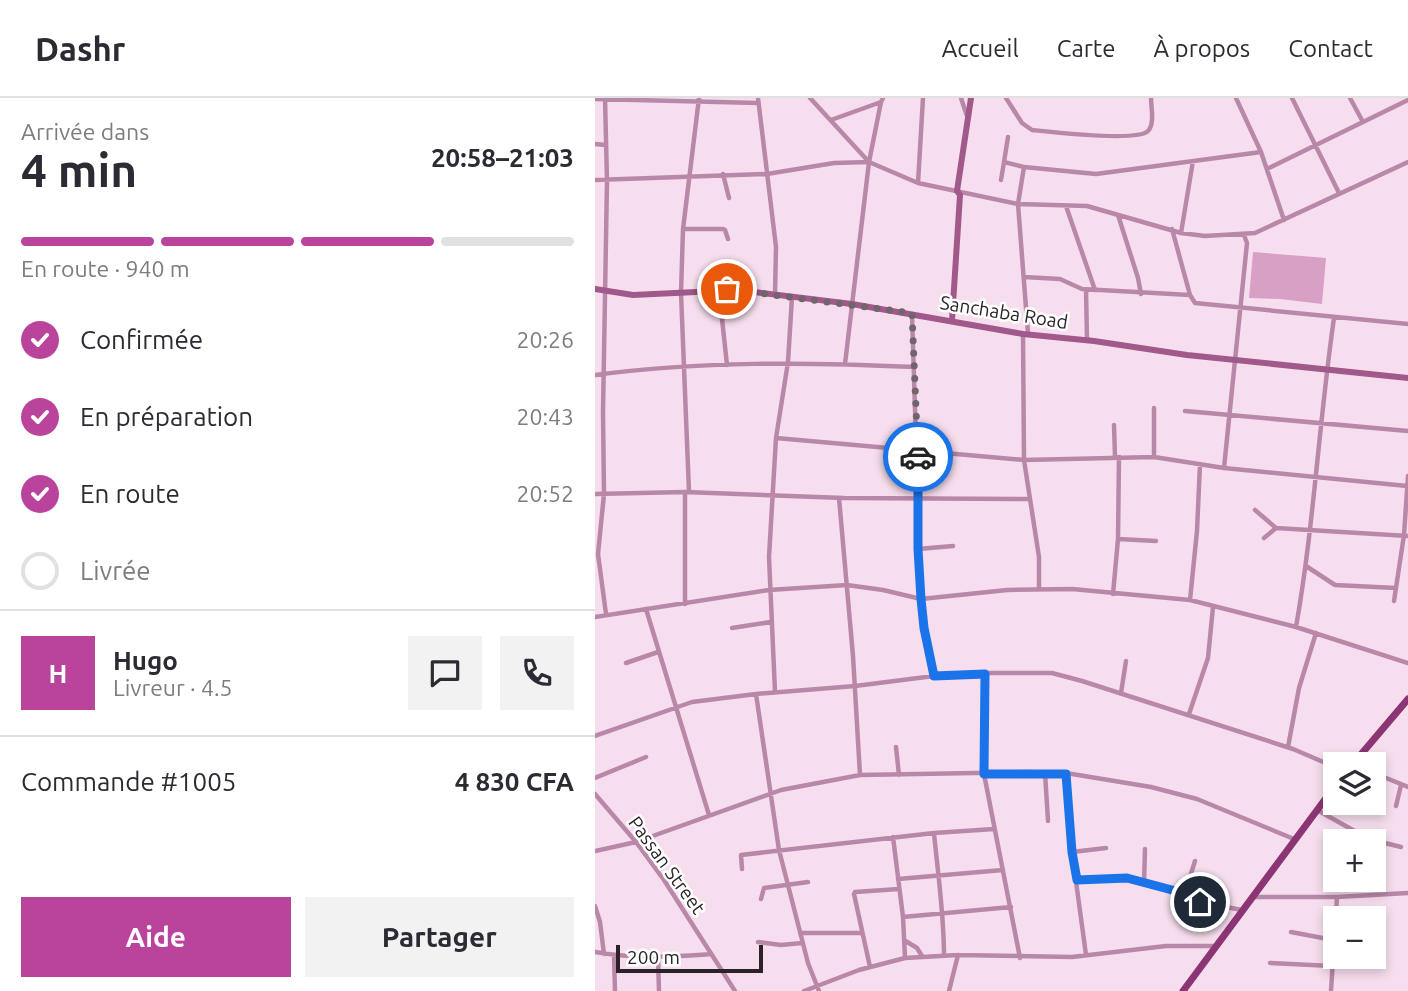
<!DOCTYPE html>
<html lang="fr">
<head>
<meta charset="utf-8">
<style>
  body { margin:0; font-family:Ubuntu,sans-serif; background:#f2f2f3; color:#2b2b33; height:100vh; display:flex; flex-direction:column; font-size:26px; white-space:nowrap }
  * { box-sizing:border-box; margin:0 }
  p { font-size:23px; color:#7c7c81 }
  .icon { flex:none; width:38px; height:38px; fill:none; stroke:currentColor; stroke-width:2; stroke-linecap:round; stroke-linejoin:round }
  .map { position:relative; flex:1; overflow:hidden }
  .sheet { display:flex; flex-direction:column; background:#fff; width:595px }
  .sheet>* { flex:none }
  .buttons { position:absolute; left:728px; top:654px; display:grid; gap:14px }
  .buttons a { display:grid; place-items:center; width:63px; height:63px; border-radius:0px; background:#fff; box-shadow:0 4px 10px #0003; font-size:35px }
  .scale { position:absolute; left:21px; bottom:18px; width:147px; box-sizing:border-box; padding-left:7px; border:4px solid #2a2227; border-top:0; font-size:19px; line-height:24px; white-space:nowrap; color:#2a2227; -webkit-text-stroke:5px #fff; paint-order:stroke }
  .pin { position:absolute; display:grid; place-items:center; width:60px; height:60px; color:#fff; margin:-30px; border:4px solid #fff; border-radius:50%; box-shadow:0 2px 7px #0007 }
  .courier { position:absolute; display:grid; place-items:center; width:70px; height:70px; margin:-35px; border:5px solid #1a73e8; border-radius:50%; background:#fff; color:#222; box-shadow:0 2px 9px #0007 }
  .headline em { font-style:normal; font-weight:700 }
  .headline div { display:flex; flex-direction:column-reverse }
  .headline { display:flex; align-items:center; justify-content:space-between; height:119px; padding:0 21px }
  h1 { font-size:46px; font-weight:700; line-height:52px }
  .bar { display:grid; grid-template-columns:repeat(4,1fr); gap:10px 7px; align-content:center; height:84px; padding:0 21px }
  .bar i { height:9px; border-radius:5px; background:#e1e1e2 }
  .bar .on { background:#ba449b }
  .bar p { grid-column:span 4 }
  .line { display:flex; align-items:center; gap:18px; padding:0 21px; border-top:2px solid #e1e1e2 }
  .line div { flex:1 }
  .round { display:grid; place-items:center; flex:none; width:74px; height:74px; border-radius:0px; background:#f2f2f3 }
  ol { padding:0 21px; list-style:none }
  li { display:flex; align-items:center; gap:21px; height:77px }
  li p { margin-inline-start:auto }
  li .icon { padding:7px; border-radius:50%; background:#ba449b; color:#fff; stroke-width:4 }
  li:last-child { color:#7c7c81 }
  li i { width:38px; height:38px; border:4px solid #e1e1e2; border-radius:50% }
  .primary-button { display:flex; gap:14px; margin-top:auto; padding:14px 21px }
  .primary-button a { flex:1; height:80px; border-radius:0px; background:#ba449b; color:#fff; font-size:28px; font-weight:700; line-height:80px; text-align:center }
  .primary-button a+a { background:#f2f2f3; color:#2b2b33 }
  header { display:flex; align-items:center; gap:42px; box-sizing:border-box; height:98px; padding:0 35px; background:#fff; border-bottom:2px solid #e1e1e2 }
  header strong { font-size:33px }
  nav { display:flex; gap:38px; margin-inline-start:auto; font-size:24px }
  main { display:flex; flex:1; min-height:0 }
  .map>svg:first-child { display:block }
  .green { fill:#d8a0c4 }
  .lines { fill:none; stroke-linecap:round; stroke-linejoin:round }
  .street { stroke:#b988a9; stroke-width:4.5 }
  .secondary { stroke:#a0598a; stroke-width:6 }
  .primary { stroke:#8b3574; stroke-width:7 }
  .done { stroke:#72646d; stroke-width:7; stroke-dasharray:0 12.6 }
  .route { stroke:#1a73e8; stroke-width:9 }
  .labels { text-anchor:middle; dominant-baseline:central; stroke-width:5; stroke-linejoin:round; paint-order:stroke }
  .street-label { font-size:19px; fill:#2a2227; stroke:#fff }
</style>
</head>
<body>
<header>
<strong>Dashr</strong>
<nav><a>Accueil</a><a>Carte</a><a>À propos</a><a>Contact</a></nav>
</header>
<main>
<section class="sheet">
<div class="headline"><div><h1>4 min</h1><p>Arrivée dans</p></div><em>20:58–21:03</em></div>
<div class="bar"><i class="on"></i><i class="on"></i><i class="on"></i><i></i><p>En route · 940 m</p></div>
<ol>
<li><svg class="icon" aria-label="check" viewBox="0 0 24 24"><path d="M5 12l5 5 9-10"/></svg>Confirmée<p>20:26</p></li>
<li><svg class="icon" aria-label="check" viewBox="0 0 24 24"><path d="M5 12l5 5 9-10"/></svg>En préparation<p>20:43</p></li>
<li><svg class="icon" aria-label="check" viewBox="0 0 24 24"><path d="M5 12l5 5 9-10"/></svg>En route<p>20:52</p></li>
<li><i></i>Livrée</li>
</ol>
<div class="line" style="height:126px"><b class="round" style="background:#ba449b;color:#fff">H</b><div><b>Hugo</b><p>Livreur · 4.5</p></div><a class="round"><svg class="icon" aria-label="chat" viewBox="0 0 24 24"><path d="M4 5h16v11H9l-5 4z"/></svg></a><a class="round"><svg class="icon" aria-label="phone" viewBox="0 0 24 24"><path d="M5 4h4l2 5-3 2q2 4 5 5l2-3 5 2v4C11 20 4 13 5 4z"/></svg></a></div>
<div class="line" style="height:91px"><div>Commande #1005</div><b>4 830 CFA</b></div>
<div class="primary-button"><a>Aide</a><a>Partager</a></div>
</section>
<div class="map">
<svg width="813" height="893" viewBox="0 0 813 893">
  <rect width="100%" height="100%" fill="#f7deee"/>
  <path class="green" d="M658 154 731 160 727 206 685 201 654 200Z"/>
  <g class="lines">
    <path class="street" d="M10 0 12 83 8 314 9 396 3 456 11 516
      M163 0 181 149 180 197
      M215 0 274 64 323 85 423 106 492 108 586 135 610 138 660 135 813 64
      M366 0 372 18
      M411 0 427 25 437 32C456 34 543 44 553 33 560 26 556 9 556 0
      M641 0 666 54 689 122
      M697 0 744 95
      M755 0 768 24
      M0 1 163 5
      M236 22 286 4 288 0
      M413 39 409 64 429 69
      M0 46 11 47
      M672 71 813 2
      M128 76 134 100
      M0 82 172 76 239 65 274 64
      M406 82 409 64
      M323 85 328 0
      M471 108 500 192
      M523 117 543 180 546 196
      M88 131H128L130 132 133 141
      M577 131 595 197 600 205 813 226
      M586 135 598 63
      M429 179 465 181 487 191 595 197
      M491 192 492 242
      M124 193 132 267
      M317 216 326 501 329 530 339 578
      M428 236 429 362 444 459V491
      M433 236 423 106 429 69 501 76 666 54
      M250 266 274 64 286 4
      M0 277C106 263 213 264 320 269
      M559 310V359
      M590 313 813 333
      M519 327 520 359
      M181 340 429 362 559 359 629 370 812 388
      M629 370 652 145 649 137
      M90 394V506
      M94 394 86 195 88 131 104 0
      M0 396 90 394 249 400 435 401
      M244 400 258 558 265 677
      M660 412 681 430
      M669 440 681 430 813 438
      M523 441 524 359
      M323 451 358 448
      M711 468 740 487 801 490
      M518 496 523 441 561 443
      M595 502 602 433 605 366
      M799 503 809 437 813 378
      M51 511 114 717
      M0 519 174 492 252 487 288 492 326 501 412 492 477 491 595 502 701 529 813 565
      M701 529C719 427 724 323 739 220
      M137 530 176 524
      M31 565 63 554
      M390 576 389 676 425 860
      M180 594 174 459 181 340 193 264 197 199
      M526 595 531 563
      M161 596 184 752 213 865 224 893
      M594 616 613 560 618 509
      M0 638 97 604 161 596 260 588 339 578 384 575H457L487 583 698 651 740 669
      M301 649 304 677
      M693 649 704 590 721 535
      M450 675 453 723
      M471 675 477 754 491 857
      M779 675 813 689
      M0 680 51 659
      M779 691 780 692
      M0 696 41 744 69 782 140 893
      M801 708 806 687
      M722 712 774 741 806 749
      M339 735C343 777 349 816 349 858
      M298 739 308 819 310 860
      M0 753 41 744 186 692 265 677 432 674 471 675 556 689 602 701 699 741
      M477 754 511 750
      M147 771 146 757 339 735 399 731
      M303 781 408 772
      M482 782 532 780 577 792 605 804 647 812
      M549 785 550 751
      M589 798 600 763
      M657 799H742L813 795
      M166 801 169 790 213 784
      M0 808 5 824 9 856
      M308 819 416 809
      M696 834 738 842
      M205 835H267
      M309 842 322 850 327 858
      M163 844 186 847 207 845
      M0 854C39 861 76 859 116 856
      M19 858 20 893
      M63 860 64 893
      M675 865 737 868
      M275 869 259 796 260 794 304 791
      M209 893 264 872 310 860 363 857 477 859 571 848H621
      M354 893 363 857
      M736 893 742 799"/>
    <path class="secondary" d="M0 191 38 197 143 192 257 206 428 236 499 243 592 257 813 280
      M357 222 365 97 362 93 376 0"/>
    <path class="primary" d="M757 667 813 601
      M588 893 740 688"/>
  </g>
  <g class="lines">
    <path class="done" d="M132 191 317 215 323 359"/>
    <path class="route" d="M323 359V451L326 501 329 530 339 578 390 576 389 676H471L477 754 482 782 532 780 577 792 605 804"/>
  </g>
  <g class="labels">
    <g class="street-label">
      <text transform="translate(409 214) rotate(9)">Sanchaba Road</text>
      <text transform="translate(72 767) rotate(54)">Passan Street</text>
    </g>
  </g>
</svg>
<div class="buttons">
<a><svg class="icon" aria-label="layers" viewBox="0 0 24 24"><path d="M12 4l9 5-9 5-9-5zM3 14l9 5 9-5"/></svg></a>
<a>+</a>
<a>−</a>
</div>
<div class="scale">200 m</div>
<div class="pin" style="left:132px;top:191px;background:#ea580c"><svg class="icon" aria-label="bag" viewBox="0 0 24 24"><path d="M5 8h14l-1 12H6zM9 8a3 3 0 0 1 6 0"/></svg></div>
<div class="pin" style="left:605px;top:804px;background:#1f2937"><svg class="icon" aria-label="home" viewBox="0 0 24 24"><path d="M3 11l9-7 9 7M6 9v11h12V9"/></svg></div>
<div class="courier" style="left:323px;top:359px"><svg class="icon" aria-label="car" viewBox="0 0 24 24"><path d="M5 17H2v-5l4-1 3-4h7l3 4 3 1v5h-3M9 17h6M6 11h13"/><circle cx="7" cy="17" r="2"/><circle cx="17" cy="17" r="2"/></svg></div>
</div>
</main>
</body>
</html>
